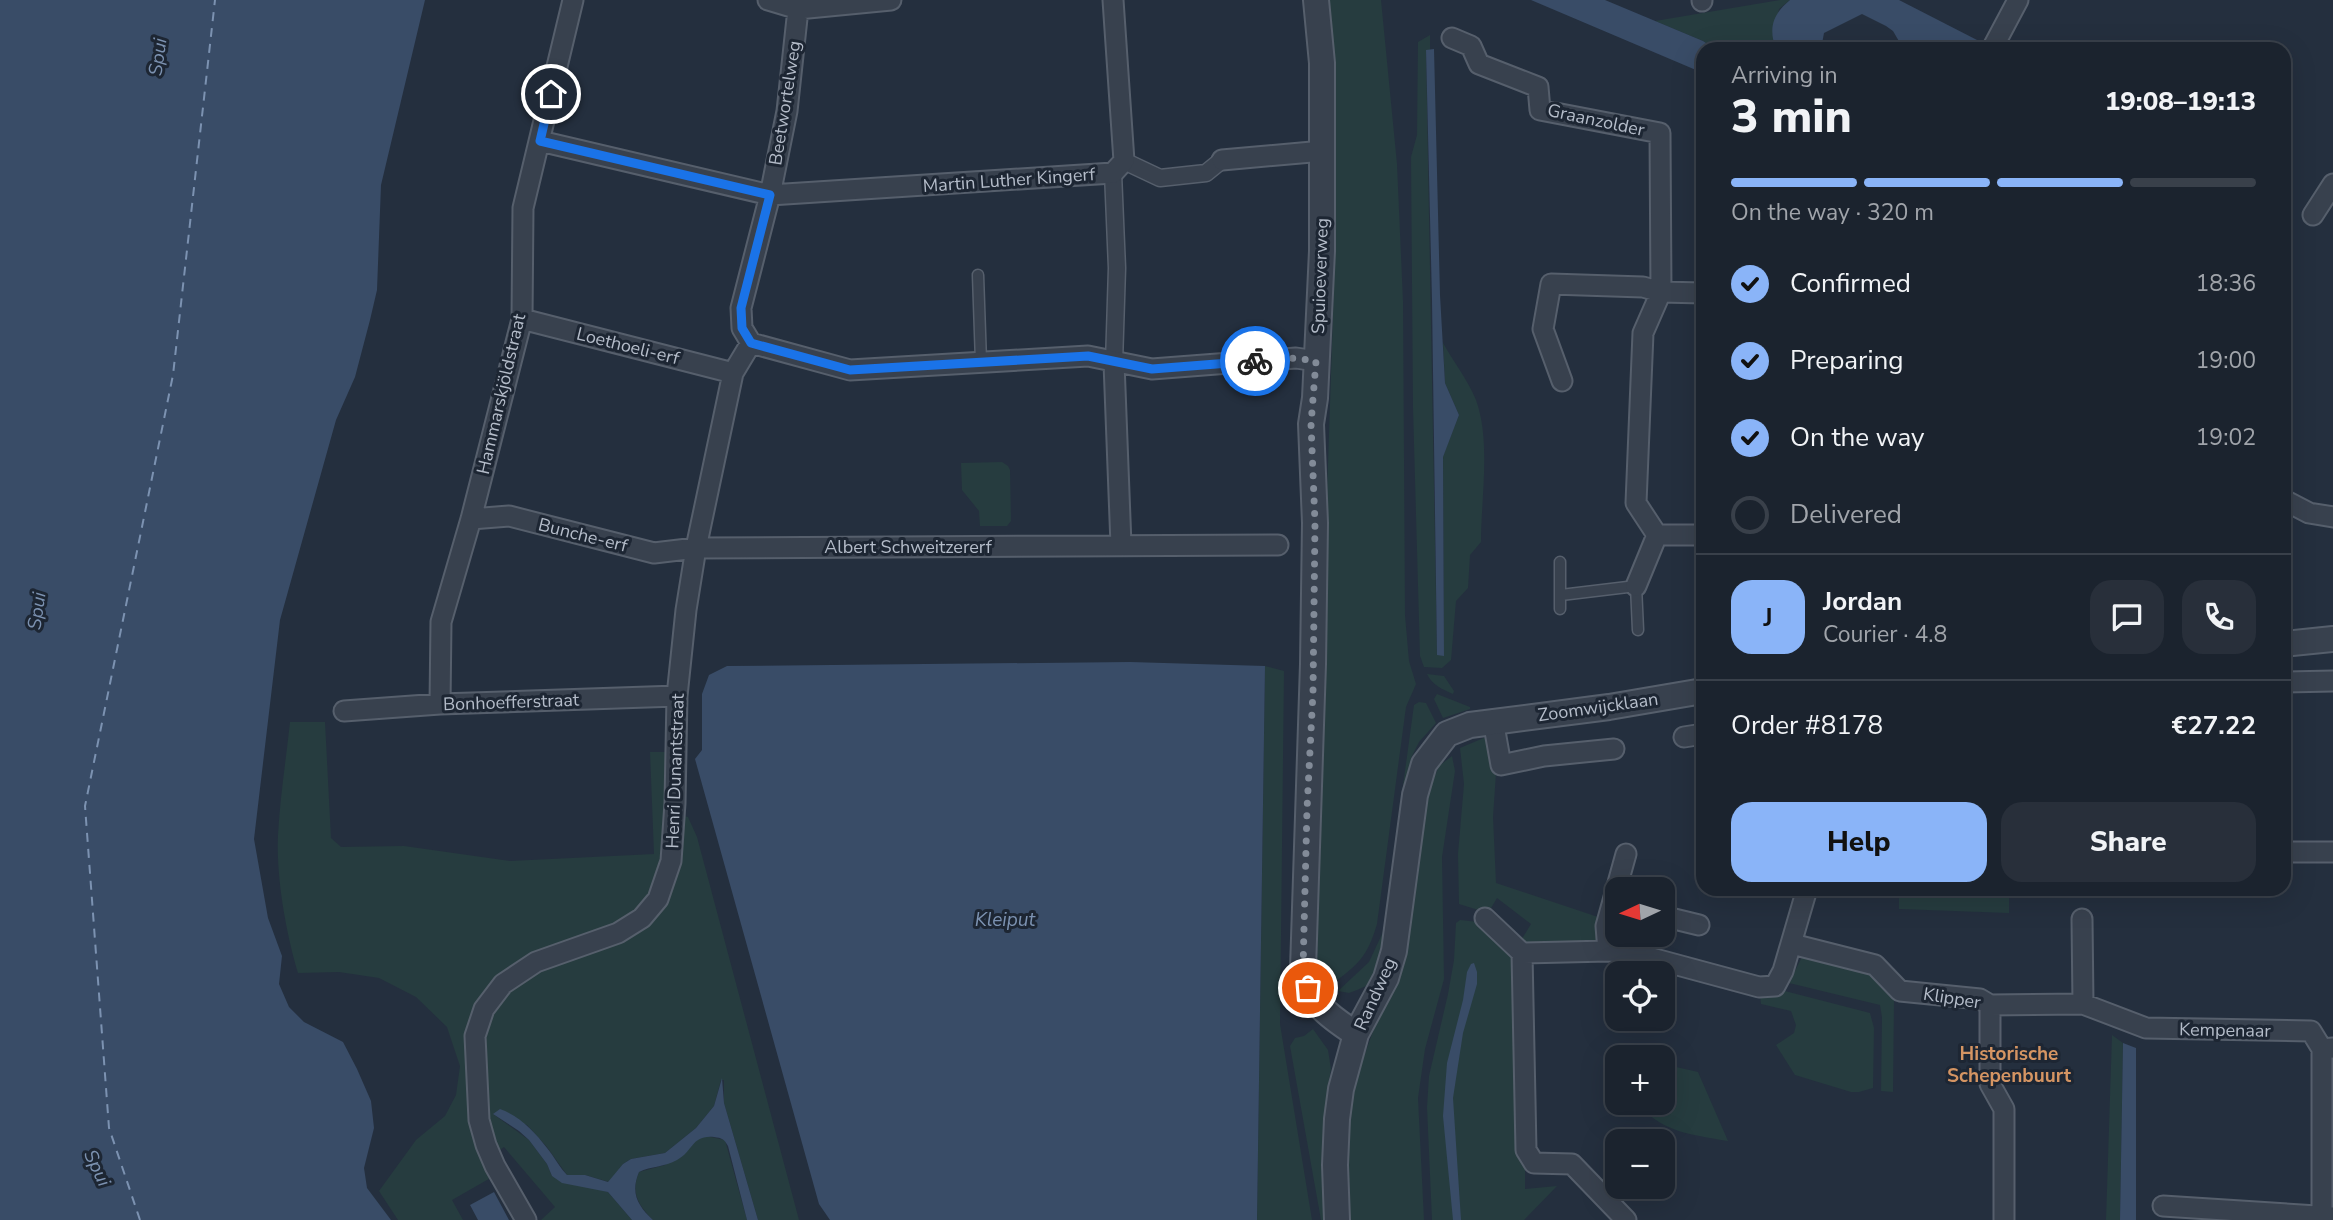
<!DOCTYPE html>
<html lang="en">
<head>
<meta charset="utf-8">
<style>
  body { margin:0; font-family:"Nunito Sans",sans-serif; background:#282f3a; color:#f1f3f6; height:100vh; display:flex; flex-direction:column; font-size:26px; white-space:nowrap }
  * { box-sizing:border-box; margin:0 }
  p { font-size:23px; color:#a0a4aa }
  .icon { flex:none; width:38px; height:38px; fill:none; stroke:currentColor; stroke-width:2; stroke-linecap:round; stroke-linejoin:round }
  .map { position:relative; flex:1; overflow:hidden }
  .drawer { position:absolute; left:1696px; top:42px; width:595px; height:854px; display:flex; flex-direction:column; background:#1b232e; border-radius:21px; box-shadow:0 7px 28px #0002,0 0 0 2px #39404a }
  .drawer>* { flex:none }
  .needle { width:46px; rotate:266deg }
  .controls { position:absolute; left:1605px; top:877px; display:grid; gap:14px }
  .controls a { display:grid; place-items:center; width:70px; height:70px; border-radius:14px; background:#1b232e; box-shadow:0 7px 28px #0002,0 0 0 2px #39404a; font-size:35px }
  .pin { position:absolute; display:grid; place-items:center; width:60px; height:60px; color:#fff; margin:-30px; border:4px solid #fff; border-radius:50%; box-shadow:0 2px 7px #0007 }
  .courier { position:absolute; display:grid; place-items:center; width:70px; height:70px; margin:-35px; border:5px solid #1a73e8; border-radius:50%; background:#fff; color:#222; box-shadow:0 2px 9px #0007 }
  .summary em { font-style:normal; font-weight:800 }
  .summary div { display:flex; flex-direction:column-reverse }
  .summary { display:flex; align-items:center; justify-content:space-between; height:119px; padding:0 35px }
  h1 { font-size:46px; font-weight:800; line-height:52px }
  .bar { display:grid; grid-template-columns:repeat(4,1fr); gap:10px 7px; align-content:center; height:84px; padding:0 35px }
  .bar i { height:9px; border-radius:5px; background:#39404a }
  .bar .selected { background:#8ab4f8 }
  .bar p { grid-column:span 4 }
  .line { display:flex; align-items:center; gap:18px; padding:0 35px; border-top:2px solid #39404a }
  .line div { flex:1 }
  .round { display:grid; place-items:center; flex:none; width:74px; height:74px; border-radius:21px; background:#282f3a }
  ol { padding:0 35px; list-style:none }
  li { display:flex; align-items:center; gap:21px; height:77px }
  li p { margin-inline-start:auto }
  li .icon { padding:7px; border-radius:50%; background:#8ab4f8; color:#111; stroke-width:4 }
  li:last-child { color:#a0a4aa }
  li i { width:38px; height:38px; border:4px solid #39404a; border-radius:50% }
  .action { display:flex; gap:14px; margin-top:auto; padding:14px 35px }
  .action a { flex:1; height:80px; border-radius:21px; background:#8ab4f8; color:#111; font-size:28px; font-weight:800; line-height:80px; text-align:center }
  .action a+a { background:#282f3a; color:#f1f3f6 }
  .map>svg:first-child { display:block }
  .green { fill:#263c3f }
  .water { fill:#394c67 }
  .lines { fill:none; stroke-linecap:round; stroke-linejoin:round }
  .ferry { stroke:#7c92b1; stroke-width:2; stroke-dasharray:9 7; stroke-linecap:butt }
  .service-casing { stroke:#565f6c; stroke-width:13 }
  .pedestrian-casing { stroke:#565f6c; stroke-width:19 }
  .minor-casing { stroke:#565f6c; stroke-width:23 }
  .tertiary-casing { stroke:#565f6c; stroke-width:28 }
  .service { stroke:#38414e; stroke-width:10 }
  .pedestrian { stroke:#38414e; stroke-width:16 }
  .minor { stroke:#38414e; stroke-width:19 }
  .tertiary { stroke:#38414e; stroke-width:24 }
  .done { stroke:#828b98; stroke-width:7; stroke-dasharray:0 12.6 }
  .route { stroke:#1a73e8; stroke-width:9 }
  .labels { text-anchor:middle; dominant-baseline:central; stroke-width:6; stroke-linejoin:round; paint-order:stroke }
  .street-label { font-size:18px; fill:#b4bcc9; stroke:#1d2633 }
  .water-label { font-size:19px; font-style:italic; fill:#7c92b1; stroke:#1d2633 }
  .neighbourhood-label { font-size:19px; font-weight:bold; fill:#d59563; stroke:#1d2633 }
</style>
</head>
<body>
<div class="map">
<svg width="2333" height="1220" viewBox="0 0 2333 1220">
  <rect width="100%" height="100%" fill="#242f3e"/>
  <path class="green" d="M1327 0H1381L1397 164 1403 301 1405 615 1409 661 1416 684 1406 707 1377 924C1367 958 1358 964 1331 985L1321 977 1317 967 1325 553 1334 285 1331 90Z
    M1780 0H1790L1779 9 1773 40 1776 49H1715L1703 41 1655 21Z
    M1430 35V50H1426L1437 655H1444L1443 456 1459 415 1445 383 1443 343C1453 361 1468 380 1476 400 1491 441 1481 498 1481 542L1470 555 1468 588 1456 601 1451 660 1442 668 1424 667 1420 656 1413 408 1411 157 1417 135 1418 42Z
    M1002 462 1008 466 1010 470 1011 521 1007 526H980L979 511 962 490 961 463Z
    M1265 666 1284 671 1280 1024 1312 1220H1257Z
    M1427 674 1444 676 1454 691 1453 694C1442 689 1432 685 1427 674Z
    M1437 694 1470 707V709L1443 718 1434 699Z
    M1419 702 1426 703 1436 723 1419 742 1411 758 1387 932 1375 974 1366 986 1357 990 1349 993 1338 991 1369 962 1383 932 1414 705Z
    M290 722H325L331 838 341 847 404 846 510 861 654 854 650 752H668L669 835 656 889 624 923 554 949 472 1021 494 1176 452 1200 463 1220H398L379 1191 416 1140 445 1116 456 1095 460 1066 447 1027 416 997 379 978 339 972 298 973C286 933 276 877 278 835 280 797 286 760 290 722Z
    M1486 737 1496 773 1493 817 1496 883 1607 920 1600 945 1526 947 1520 942 1531 924 1497 898 1488 913 1459 904 1458 854 1464 784 1460 748Z
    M1452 756 1455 771 1442 857 1444 979 1425 1049 1418 1098 1424 1220H1347L1345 1165 1354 1084 1402 951 1424 803 1439 766Z
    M684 816 688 817 697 837 799 1220H758L724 1103V1080H721L714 1106 696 1128 665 1153 631 1159 623 1164 609 1182 585 1175H567L547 1147 527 1125 493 1114 529 1140 547 1164 552 1176 608 1192 632 1220H541L555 1207 504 1147 495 1153 490 1143 481 1070 487 1014 522 977 642 925 680 818Z
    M1899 889H2009V913L1899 909Z
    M1460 920 1479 922 1511 950 1515 1076 1525 1163V1189L1557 1186 1524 1220H1432L1427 1107 1429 1076 1448 994 1454 960 1456 923Z
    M1803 955 1874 974 1888 989 1894 1000 1893 1092 1881 1091 1882 1017 1880 1005 1789 983Z
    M1781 990 1870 1013 1874 1028 1873 1088 1859 1092H1851L1795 1075 1776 1045 1794 1033 1796 1025 1791 1011 1761 1004 1760 994Z
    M1313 1029 1328 1050 1331 1069 1326 1100 1327 1218 1325 1220H1321L1290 1046 1295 1038 1304 1036Z
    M2112 1035 2123 1043 2120 1220H2106Z
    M1663 1064 1698 1072 1728 1141C1692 1135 1661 1132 1637 1103L1662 1102Z
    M706 1136 725 1140 747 1220H653C639 1206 630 1193 639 1172L665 1165 699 1138Z"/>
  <path class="water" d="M0 0H425L381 185 377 290 370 320 355 377 336 420 280 620 254 839 268 918 282 956 279 984 289 1007 304 1022 343 1042 357 1069 371 1101 374 1128 364 1168 367 1188 391 1220H0Z
    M1531 0H1605L1703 41 1715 49H1703V73Z
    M1790 0H1899L1979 41 1975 49H1910L1900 43 1893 31 1886 26 1862 14 1824 33 1821 49H1776C1768 28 1773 14 1790 0Z
    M1434 49 1440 295 1445 383 1459 415 1443 457 1444 656 1437 655 1432 300 1426 50Z
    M1130 662 1265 666 1257 1220H830L819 1204 695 759 702 750V694L709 675 727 666Z
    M1474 963 1477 972V984L1463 1033 1453 1098 1461 1220H1453L1443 1116 1447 1063 1463 1000 1467 972 1471 964Z
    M2123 1043 2136 1048V1220H2120Z
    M722 1078 724 1103 758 1220H747L728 1146C724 1139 722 1138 714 1137 691 1135 694 1151 677 1160 665 1167 651 1166 639 1172 630 1193 638 1206 653 1220H632L608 1192 562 1183 552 1176 547 1164 529 1140 519 1131 493 1114 500 1109C520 1116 535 1132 547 1148 554 1156 559 1167 567 1175H585L608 1182 623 1164 631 1159 665 1153 696 1128 714 1106Z
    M494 1192 509 1220H478L470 1205Z"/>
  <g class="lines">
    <path class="ferry" d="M140 1220 109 1128 85 806 173 375 215 0"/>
    <defs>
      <path id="service" d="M978 275 981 362
        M1561 595 1636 586 1638 630
        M1560 609V562"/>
      <path id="pedestrian" d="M1124 161 1160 178 1206 173 1222 160
        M1113 173 1117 268 1114 363"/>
      <path id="minor" d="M768 0 798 9 891 0
        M797 0 798 9 787 111 770 195 741 308 742 328 751 343 850 370 1088 356 1152 369 1296 358 1316 361
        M1702 1V0
        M1452 38 1471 46 1479 64 1538 87 1540 110 1660 133 1661 292 1643 333 1636 503 1657 535 1636 586
        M1992 49 2018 0
        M540 141 770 195 1113 173 1124 161 1113 0
        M1222 160 1323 151
        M2313 215 2333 184
        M522 319 733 373
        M1114 363 1121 545
        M1562 381 1543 329 1551 284 1643 287 1661 292 1703 293
        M2284 500 2309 513 2333 517
        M471 519 509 516 654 553 696 548 1278 545
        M1657 535H1703
        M2284 682 2333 681
        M440 704 441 622 471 519 522 319 523 208 573 0
        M344 711 440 704 677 696
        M1493 720 1501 765 1544 756 1614 749
        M1684 737 1703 734
        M2284 852H2333
        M1662 916 1699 925
        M1485 918 1522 953 1526 1150 1534 1163 1572 1164 1626 1220
        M2082 919 2083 1004
        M1792 944 1875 965 1900 991 1980 999 1990 1005V1084L2004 1109V1220
        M1608 951 1606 926 1626 854
        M1522 953 1608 951 1633 953 1759 987 1775 986 1783 971 1807 889
        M1990 1005 2083 1004 2146 1028 2311 1031 2322 1049 2333 1048
        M2322 1049V1216
        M2163 1206 2333 1217
        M526 1220 495 1166 486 1145 479 1120 475 1036 484 1009 503 984 536 962 618 933 642 918 658 899 671 861 675 803 677 696 686 610 696 548 733 373 751 343"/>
      <path id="tertiary" d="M1316 0 1322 63V251L1315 398 1311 424 1315 523 1313 664 1303 969C1311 1004 1327 1015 1356 1034
        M2284 644 2333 639
        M1337 1220 1335 1165 1337 1119 1341 1089 1356 1034 1386 978 1394 951 1415 795 1424 764 1447 734 1470 725 1609 707 1703 691"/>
    </defs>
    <use href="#service" class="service-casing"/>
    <use href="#pedestrian" class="pedestrian-casing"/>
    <use href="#minor" class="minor-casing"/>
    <use href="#tertiary" class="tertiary-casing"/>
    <use href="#service" class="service"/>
    <use href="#pedestrian" class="pedestrian"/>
    <use href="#minor" class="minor"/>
    <use href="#tertiary" class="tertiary"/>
  </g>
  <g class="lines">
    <path class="done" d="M1255 361 1296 358 1316 361 1311 424 1315 523 1313 692 1307 809 1303 969 1308 988"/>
    <path class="route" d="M551 94 540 141 770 195 741 308 742 328 751 343 850 370 1088 356 1152 369 1255 361"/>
  </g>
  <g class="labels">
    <g class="street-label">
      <text transform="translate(785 103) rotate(-81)">Beetwortelweg</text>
      <text transform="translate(1596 120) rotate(12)">Graanzolder</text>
      <text transform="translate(1009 180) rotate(-4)">Martin Luther Kingerf</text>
      <text transform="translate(1320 276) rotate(-88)">Spuioeverweg</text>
      <text transform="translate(628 346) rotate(14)">Loethoeli-erf</text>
      <text transform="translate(501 394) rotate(-77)">Hammarskjöldstraat</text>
      <text transform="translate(583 535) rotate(14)">Bunche-erf</text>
      <text x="908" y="547">Albert Schweitzererf</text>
      <text transform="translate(511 702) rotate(-2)">Bonhoefferstraat</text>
      <text transform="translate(1598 707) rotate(-8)">Zoomwijcklaan</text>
      <text transform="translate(675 771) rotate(-88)">Henri Dunantstraat</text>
      <text transform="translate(1375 994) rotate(-66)">Randweg</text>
      <text transform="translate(1952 998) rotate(9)">Klipper</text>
      <text transform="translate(2225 1030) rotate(1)">Kempenaar</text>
    </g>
    <g class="water-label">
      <text transform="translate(158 57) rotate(-82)">Spui</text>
      <text transform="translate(37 611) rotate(-82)">Spui</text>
      <text x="1005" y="920">Kleiput</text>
      <text transform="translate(97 1168) rotate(65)">Spui</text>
    </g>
    <g class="neighbourhood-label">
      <text x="2009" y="1054">Historische<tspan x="2009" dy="22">Schepenbuurt</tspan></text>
    </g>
  </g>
</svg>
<div class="controls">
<a><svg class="needle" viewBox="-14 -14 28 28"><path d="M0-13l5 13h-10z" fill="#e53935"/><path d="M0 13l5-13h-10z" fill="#a0a4aa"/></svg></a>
<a><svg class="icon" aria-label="locate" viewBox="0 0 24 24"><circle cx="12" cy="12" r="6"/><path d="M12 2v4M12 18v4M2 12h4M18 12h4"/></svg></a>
<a>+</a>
<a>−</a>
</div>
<div class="pin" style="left:1308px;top:988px;background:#ea580c"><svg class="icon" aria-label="bag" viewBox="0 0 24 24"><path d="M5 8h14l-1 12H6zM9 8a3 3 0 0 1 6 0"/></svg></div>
<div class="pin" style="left:551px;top:94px;background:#1f2937"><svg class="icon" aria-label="home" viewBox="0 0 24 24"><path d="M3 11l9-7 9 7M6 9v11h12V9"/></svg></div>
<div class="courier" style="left:1255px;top:361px"><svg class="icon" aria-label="bike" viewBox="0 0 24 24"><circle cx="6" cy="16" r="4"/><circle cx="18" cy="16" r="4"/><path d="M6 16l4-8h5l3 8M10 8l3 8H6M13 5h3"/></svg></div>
<section class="drawer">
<div class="summary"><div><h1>3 min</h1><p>Arriving in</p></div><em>19:08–19:13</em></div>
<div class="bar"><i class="selected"></i><i class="selected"></i><i class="selected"></i><i></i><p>On the way · 320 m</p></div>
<ol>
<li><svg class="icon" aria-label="check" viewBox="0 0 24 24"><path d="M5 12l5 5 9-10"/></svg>Confirmed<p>18:36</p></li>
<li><svg class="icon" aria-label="check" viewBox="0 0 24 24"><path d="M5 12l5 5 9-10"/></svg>Preparing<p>19:00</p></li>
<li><svg class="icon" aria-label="check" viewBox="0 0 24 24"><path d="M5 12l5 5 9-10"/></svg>On the way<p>19:02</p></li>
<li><i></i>Delivered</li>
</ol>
<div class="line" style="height:126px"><b class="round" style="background:#8ab4f8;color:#111">J</b><div><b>Jordan</b><p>Courier · 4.8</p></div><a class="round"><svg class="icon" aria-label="chat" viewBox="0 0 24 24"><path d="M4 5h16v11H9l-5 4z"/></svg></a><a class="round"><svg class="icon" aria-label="phone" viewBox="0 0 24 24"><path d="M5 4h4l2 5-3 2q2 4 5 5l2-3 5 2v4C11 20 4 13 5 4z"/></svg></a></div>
<div class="line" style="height:91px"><div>Order #8178</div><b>€27.22</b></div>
<div class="action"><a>Help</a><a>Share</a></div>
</section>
</div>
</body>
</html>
